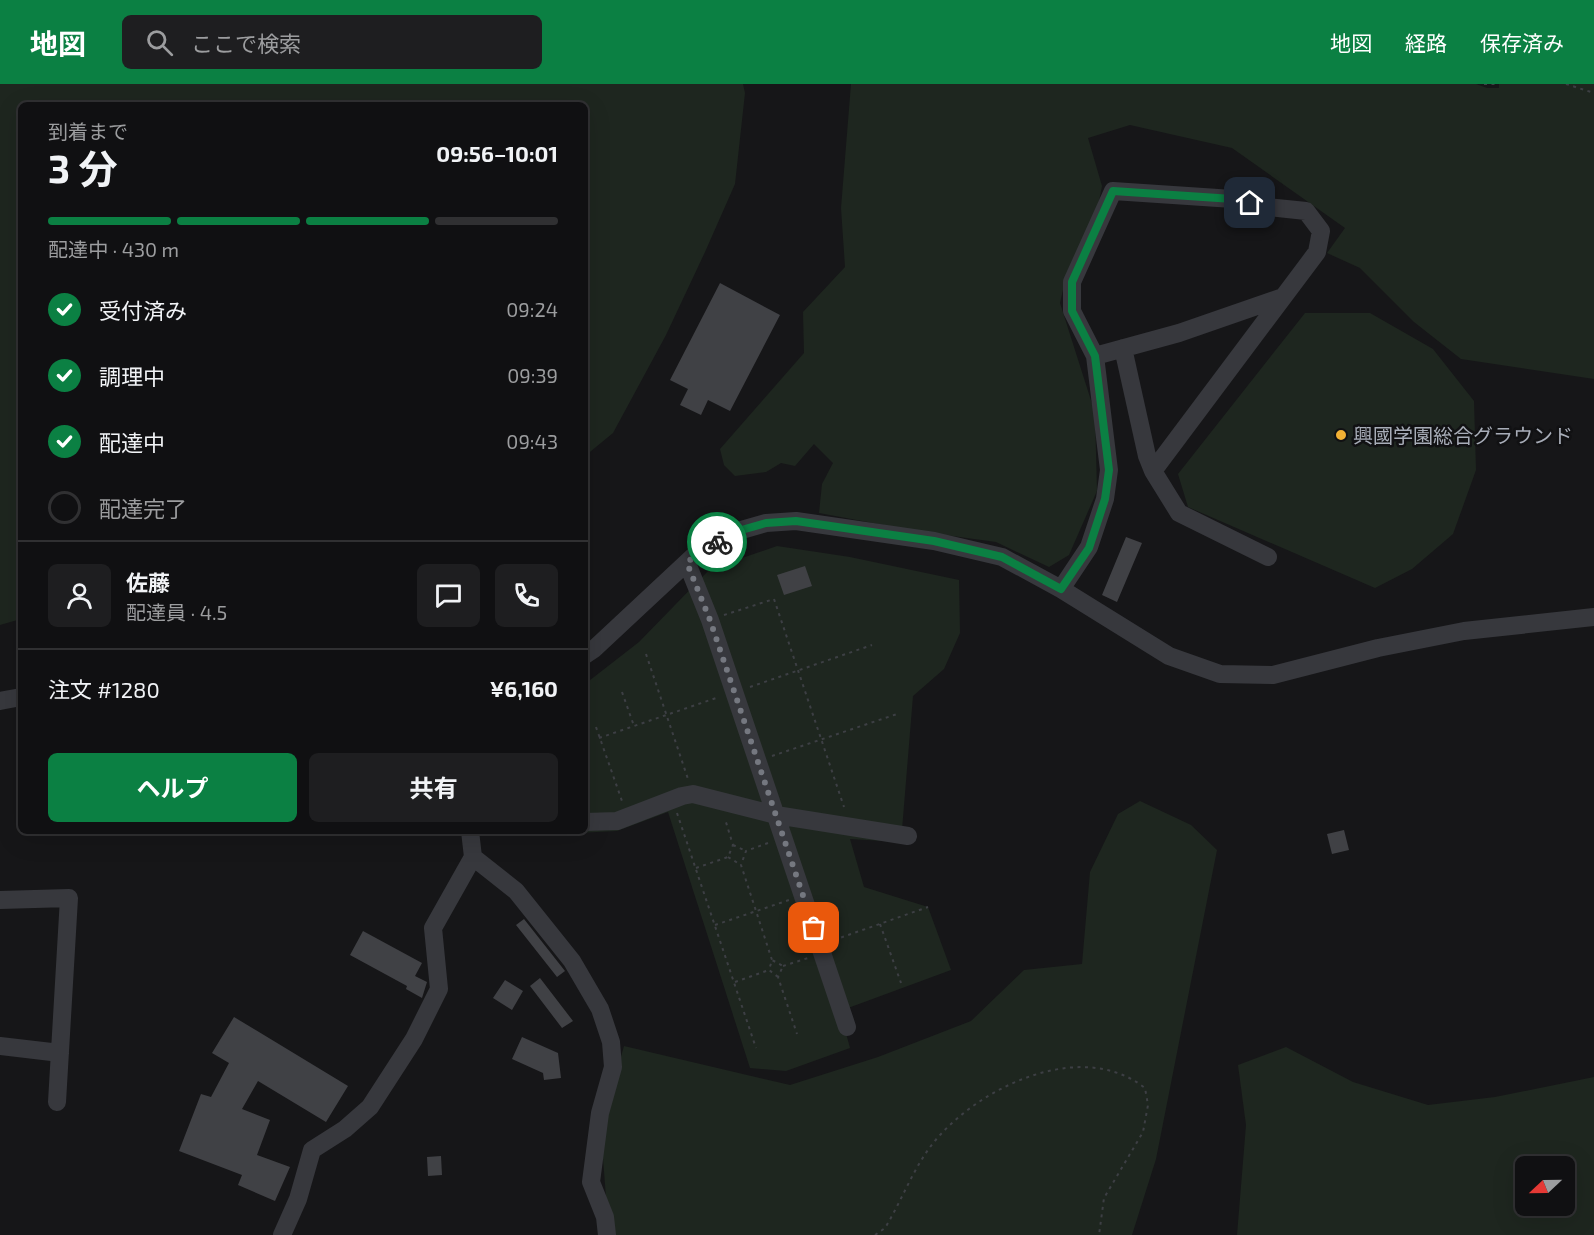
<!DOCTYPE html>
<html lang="ja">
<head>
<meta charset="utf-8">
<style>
  body { margin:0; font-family:"Exo 2","Noto Sans JP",sans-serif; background:#1e1e20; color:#f1f3f6; height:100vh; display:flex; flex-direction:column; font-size:22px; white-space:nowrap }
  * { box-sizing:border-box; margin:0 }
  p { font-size:20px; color:#9c9d9f }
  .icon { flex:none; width:33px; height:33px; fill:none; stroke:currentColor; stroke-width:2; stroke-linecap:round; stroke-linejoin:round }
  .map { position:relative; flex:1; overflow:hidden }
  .drawer { position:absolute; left:18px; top:18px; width:570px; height:732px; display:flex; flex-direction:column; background:#101012; border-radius:9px; box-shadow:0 6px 24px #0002,0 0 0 2px #303032 }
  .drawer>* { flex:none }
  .needle { width:39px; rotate:248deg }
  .fabs { position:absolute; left:1515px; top:1072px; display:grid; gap:12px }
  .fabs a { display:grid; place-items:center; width:60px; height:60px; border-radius:9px; background:#101012; box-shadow:0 6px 24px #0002,0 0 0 2px #303032; font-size:30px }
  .pin { position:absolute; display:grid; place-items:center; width:51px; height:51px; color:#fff; margin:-26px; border-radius:12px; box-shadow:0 3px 9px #0006 }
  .courier { position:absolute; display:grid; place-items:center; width:60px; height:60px; margin:-30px; border:4px solid #0b8043; border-radius:50%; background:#fff; color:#222; box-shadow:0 2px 8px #0007 }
  .headline em { font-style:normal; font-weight:700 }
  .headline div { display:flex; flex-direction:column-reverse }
  .headline { display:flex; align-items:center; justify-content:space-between; height:102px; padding:0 30px }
  h1 { font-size:39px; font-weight:700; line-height:45px }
  .bar { display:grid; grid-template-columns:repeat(4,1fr); gap:9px 6px; align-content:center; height:72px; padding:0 30px }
  .bar i { height:8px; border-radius:4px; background:#303032 }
  .bar .on { background:#0b8043 }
  .bar p { grid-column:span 4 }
  .line { display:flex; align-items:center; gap:15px; padding:0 30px; border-top:2px solid #303032 }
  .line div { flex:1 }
  .round { display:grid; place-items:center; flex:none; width:63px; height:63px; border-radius:9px; background:#1e1e20 }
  ol { padding:0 30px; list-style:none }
  li { display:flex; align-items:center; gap:18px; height:66px }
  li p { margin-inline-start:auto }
  li .icon { padding:6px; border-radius:50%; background:#0b8043; color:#fff; stroke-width:4 }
  li:last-child { color:#9c9d9f }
  li i { width:33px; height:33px; border:3px solid #303032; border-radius:50% }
  .primary-button { display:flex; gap:12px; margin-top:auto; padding:12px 30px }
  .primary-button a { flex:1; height:69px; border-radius:9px; background:#0b8043; color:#fff; font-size:24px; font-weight:700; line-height:69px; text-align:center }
  .primary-button a+a { background:#1e1e20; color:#f1f3f6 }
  header { display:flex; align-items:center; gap:36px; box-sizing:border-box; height:84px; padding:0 30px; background:#0b8043; color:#fff }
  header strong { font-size:28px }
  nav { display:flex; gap:33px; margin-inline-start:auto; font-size:21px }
  .search { width:420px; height:54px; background:#1e1e20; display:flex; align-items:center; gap:15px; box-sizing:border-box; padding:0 21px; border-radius:9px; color:#9c9d9f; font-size:22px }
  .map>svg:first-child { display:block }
  .green { fill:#1e261f; fill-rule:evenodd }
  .building { fill:#404145 }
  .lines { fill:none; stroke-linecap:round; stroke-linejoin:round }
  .path { stroke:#3d3f44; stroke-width:2; stroke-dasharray:3 4.5; stroke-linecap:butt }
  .minor { stroke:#37383d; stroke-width:18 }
  .done { stroke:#757880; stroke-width:6; stroke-dasharray:0 10.8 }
  .route { stroke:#0b8043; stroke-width:8 }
  .poi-dot { fill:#f2b134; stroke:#111113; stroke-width:2 }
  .labels { text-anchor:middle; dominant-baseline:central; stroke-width:5; stroke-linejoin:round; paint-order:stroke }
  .poi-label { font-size:20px; fill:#a8adb8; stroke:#111113; text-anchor:start }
</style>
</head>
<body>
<header>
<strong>地図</strong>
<div class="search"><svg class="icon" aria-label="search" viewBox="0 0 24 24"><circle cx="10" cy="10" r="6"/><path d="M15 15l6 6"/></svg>ここで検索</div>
<nav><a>地図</a><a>経路</a><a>保存済み</a></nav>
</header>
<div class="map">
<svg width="1594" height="1151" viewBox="0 0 1594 1151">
  <rect width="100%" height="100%" fill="#161618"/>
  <path class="green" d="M0 0H743L745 9 735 100 705 168 666 251 613 349 585 372V21H21V535L0 541Z
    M851 0H1476L1487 4H1499V0H1594V295L1461 275 1414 238 1360 184 1327 169 1345 144 1232 64 1130 41 1088 54 1102 102 1096 132 1065 197 1060 219 1095 329 1097 407 1069 471 1049 483 996 458 916 447 819 429 822 400 833 379 814 360 795 382 781 379 766 388 735 392 724 381 720 365 804 269 803 228 845 183 841 124Z
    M1305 229H1370L1433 265 1474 317 1476 386 1453 450 1412 485 1375 504 1188 423 1178 390Z
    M777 462 850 473 959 496 960 549 944 585 913 612 901 758 850 755 864 803 928 823 951 886 840 927 850 964 786 987 750 984 668 728 617 747 577 749 575 747H585V600L639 558 710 485Z
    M1140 717 1191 741 1217 766 1156 1075 1132 1151H609L602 1062 612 1005 624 962 790 1001 878 973 971 937 1024 886 1082 880 1090 788 1118 730Z
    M1286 963 1353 998 1428 1021 1495 1013 1594 993V1151H1237L1246 1041 1238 981ZM1526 1083H1564V1122H1526Z"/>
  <path class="building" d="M720 199 780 231 730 327 708 316 701 331 680 321 688 305 670 296Z
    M1126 453 1142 459 1117 518 1102 511Z
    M805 482 812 502 784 511 777 491Z
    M1344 746 1349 766 1332 770 1327 750Z
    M524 835 565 887 557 893 516 841Z
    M363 847 422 879 415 892 427 898 422 914 406 905 407 902 350 871Z
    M540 894 573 937 562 944 530 902Z
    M505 896 523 907 512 926 493 914Z
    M234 933 348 1002 326 1038 258 997 242 1025 270 1036 257 1071 290 1083 275 1117 238 1101 242 1091 179 1067 201 1010 211 1013 229 979 212 969Z
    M522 953 558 969 561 994 544 996 543 989 512 975Z
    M441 1072 442 1091 428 1092 427 1073Z"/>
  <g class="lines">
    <path class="path" d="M1484 0H1499
      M1566 0 1594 9
      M724 531 774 515 844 723
      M646 570 688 695
      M750 603 872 561
      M622 608 634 642
      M596 643 622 717
      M599 654 719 613
      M772 672 897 630
      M677 729 756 964
      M768 759 746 767 741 781 772 876
      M733 761 746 767
      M728 773 741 781
      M696 784 728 773 733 761 725 735
      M880 840 901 899
      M715 841 789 816
      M834 856 928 823
      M783 882 808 874
      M778 893 769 886 772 876 783 882 778 893 797 950
      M735 898 769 886
      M875 1151 885 1144C904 1113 916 1076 941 1050 988 999 1084 956 1145 1004L1148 1021 1143 1048 1104 1114 1099 1151"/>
    <path class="minor" d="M1123 264 1147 372 1153 387
      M1095 272 1179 249 1283 213
      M687 479 710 536 847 943
      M1061 505 1089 463 1105 415 1109 386 1095 272 1072 227V198L1113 107 1233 115 1268 123 1306 127 1321 147 1317 168 1153 387 1179 429 1268 473
      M585 571 594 565 699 467 738 447 766 439 796 437 934 457 1002 473 1061 505 1169 572 1220 590 1273 591 1378 564 1464 547 1594 533
      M0 617 21 613
      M585 738 617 737 682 712 693 710 776 731 908 752
      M473 773 516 807 572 877 600 925 611 958 613 983 600 1029 591 1098 605 1133 607 1151
      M0 816 69 814 57 1018
      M0 962 60 969
      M282 1151 298 1115 312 1066 345 1045 370 1023 414 955 439 905 433 844 473 773 470 747"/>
  </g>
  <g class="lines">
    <path class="done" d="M717 458 699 467 687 479 710 536 814 844"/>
    <path class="route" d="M717 458 738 447 766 439 796 437 934 457 1002 473 1061 505 1089 464 1105 415 1109 386 1095 272 1072 227V198L1113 107 1233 115 1250 119"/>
  </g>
  <circle class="poi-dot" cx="1341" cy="351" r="6"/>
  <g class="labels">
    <g class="poi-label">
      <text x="1353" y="351">興國学園総合グラウンド</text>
    </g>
  </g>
</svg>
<div class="fabs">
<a><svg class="needle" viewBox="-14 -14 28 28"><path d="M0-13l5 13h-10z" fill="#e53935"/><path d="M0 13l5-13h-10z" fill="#9c9d9f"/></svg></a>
</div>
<div class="pin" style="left:814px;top:844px;background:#ea580c"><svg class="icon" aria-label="bag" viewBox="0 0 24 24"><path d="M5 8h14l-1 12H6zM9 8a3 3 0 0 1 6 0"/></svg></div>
<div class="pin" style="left:1250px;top:119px;background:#1f2937"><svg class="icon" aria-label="home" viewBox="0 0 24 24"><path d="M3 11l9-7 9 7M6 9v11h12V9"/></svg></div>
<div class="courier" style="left:717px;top:458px"><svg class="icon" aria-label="bike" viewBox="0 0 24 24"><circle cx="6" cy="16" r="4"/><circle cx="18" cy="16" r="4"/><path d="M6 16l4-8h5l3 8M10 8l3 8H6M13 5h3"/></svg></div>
<section class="drawer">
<div class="headline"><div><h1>3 分</h1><p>到着まで</p></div><em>09:56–10:01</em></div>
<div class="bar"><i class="on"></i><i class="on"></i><i class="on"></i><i></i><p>配達中 · 430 m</p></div>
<ol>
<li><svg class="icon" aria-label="check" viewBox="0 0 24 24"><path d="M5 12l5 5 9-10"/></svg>受付済み<p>09:24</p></li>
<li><svg class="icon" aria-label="check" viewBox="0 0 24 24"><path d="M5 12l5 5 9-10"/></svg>調理中<p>09:39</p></li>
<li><svg class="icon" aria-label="check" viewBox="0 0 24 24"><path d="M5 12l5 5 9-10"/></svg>配達中<p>09:43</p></li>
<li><i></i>配達完了</li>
</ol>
<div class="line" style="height:108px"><a class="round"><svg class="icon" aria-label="person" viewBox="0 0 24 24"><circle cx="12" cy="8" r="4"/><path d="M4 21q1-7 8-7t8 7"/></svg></a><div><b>佐藤</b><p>配達員 · 4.5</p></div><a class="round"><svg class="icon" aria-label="chat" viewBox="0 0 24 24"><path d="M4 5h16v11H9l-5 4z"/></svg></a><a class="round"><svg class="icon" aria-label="phone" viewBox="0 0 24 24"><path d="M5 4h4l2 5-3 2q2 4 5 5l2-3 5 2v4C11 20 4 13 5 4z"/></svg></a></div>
<div class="line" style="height:78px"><div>注文 #1280</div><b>¥6,160</b></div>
<div class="primary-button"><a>ヘルプ</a><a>共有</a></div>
</section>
</div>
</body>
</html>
